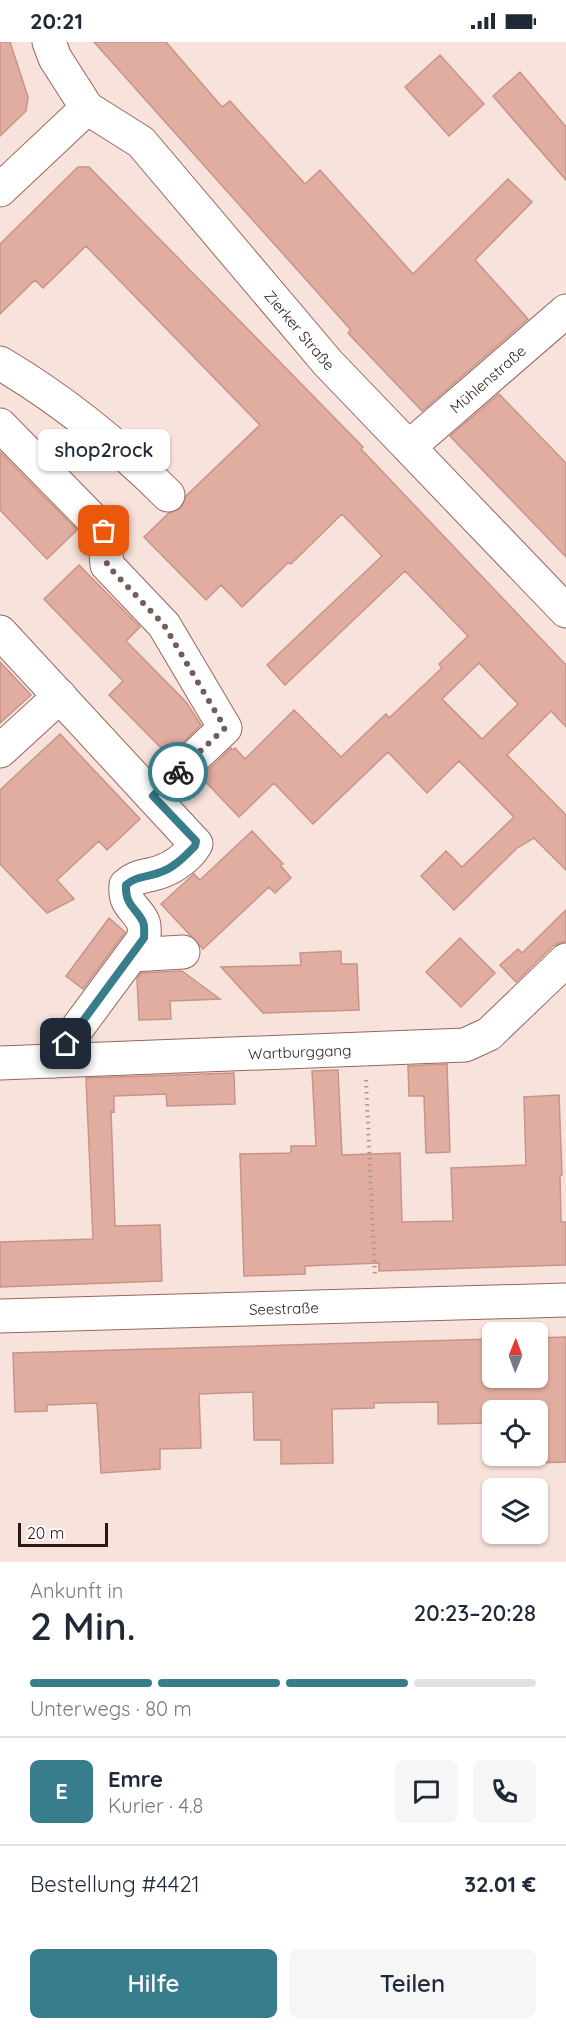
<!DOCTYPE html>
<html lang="de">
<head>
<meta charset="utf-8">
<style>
  body { margin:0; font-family:Quicksand,sans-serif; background:#f6f6f7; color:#1f2937; height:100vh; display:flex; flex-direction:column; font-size:22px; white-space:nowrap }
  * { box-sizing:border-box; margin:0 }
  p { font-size:20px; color:#747a83 }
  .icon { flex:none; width:33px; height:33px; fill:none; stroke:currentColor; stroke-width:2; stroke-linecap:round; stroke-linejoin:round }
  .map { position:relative; height:1520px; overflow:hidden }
  .side { display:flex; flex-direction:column; background:#fff; flex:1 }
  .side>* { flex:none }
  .needle { width:39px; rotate:1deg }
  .tools { position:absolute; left:482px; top:1280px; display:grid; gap:12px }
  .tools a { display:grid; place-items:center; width:66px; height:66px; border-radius:9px; background:#fff; box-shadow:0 2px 4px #0004; font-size:30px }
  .scale { position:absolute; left:18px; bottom:15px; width:90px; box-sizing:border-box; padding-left:6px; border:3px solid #2c1914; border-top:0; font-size:16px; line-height:21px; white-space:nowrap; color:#2c1914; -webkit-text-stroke:4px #fff; paint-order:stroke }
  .pin { position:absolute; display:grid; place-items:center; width:51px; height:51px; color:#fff; margin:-26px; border-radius:12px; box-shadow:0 3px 9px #0006 }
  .courier { position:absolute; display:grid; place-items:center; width:60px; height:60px; margin:-30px; border:4px solid #387d8b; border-radius:50%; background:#fff; color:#222; box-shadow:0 2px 8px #0007 }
  .bubble { position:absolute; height:42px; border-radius:9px; background:#fff; box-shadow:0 2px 4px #0004; font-size:20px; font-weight:600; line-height:42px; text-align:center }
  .overview em { font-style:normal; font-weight:600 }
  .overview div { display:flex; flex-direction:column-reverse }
  .overview { display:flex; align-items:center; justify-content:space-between; height:102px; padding:0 30px }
  h1 { font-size:39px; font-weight:600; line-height:45px }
  .bar { display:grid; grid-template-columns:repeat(4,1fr); gap:9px 6px; align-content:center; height:72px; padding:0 30px }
  .bar i { height:8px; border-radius:4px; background:#e0e1e3 }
  .bar .on { background:#387d8b }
  .bar p { grid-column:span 4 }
  .line { display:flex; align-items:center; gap:15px; padding:0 30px; border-top:2px solid #e0e1e3 }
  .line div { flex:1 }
  .round { display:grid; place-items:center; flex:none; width:63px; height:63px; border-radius:9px; background:#f6f6f7 }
  .action { display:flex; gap:12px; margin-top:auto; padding:12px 30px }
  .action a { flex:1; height:69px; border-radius:9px; background:#387d8b; color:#fff; font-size:24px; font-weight:600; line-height:69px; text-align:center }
  .action a+a { background:#f6f6f7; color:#1f2937 }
  .status { display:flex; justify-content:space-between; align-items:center; height:42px; padding:0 30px; background:#fff; direction:ltr }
  .status svg { height:16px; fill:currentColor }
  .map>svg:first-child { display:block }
  .building { fill:#e2ada1; stroke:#c79488; stroke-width:1.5; fill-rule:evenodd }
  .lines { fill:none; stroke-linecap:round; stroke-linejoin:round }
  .minor-casing { stroke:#97675c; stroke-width:35 }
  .major-casing { stroke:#97675c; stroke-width:35 }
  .path { stroke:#ab9690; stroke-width:4; stroke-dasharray:1.5 4.5; stroke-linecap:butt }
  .minor { stroke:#fff; stroke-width:33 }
  .major { stroke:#fff; stroke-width:33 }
  .done { stroke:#735f5a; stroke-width:6; stroke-dasharray:0 10.8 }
  .route { stroke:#387d8b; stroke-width:8 }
  .labels { text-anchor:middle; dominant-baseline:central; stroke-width:4.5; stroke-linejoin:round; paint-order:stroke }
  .street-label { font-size:15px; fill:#2c1914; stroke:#fff }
</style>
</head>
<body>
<div class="status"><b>20:21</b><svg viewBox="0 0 49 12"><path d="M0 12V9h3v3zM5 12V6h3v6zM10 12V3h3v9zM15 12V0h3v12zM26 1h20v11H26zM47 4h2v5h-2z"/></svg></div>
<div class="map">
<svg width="566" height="1520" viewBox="0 0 566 1520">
  <rect width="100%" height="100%" fill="#f8e2dc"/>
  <path class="building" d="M0 0H10L28 55 26 69 0 94Z
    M94 0H166L222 65 230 59 305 142 320 128 413 232 508 137 532 160 475 218 528 277 422 369 348 291 351 288Z
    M440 13 484 62 449 94 405 45Z
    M520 30 566 85V138L493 54Z
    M78 125H89L363 405 361 407 566 623V685L551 669 507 713 566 773V828L534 796 517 806 454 868 421 834 446 809 462 825 514 775 459 719 427 751 388 710 313 782 274 741 239 775 201 735 231 706 232 708 235 706 245 717 294 668 341 715 386 672 389 676 442 626 439 622 468 594 405 529 285 643 267 623 382 514 342 472 291 522 288 521 242 565 221 543 206 558 144 495 169 471 181 466 186 454 260 383 86 204 43 246 35 238 0 272V202ZM479 621 518 662 482 697 442 657Z
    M499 352 566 421V515L450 394Z
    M0 410 77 488 47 517 0 468Z
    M79 523 140 585 126 599 186 660 201 683 169 714 109 653 123 639 44 557Z
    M0 620 31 653 0 681Z
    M60 692 140 777 107 808 99 799 57 838 74 857 47 871 0 822V748Z
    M252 789 283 822 280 823 291 836 275 851 269 845 203 907 161 862 194 832 200 838Z
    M566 868V900H561L553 904 516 940 500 923 518 907 522 911Z
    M109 876 125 890 83 947 66 934Z
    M460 896 495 931 461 965 426 930Z
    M341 909V922H357L359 968 263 971 221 925 301 923 300 911Z
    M182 929 220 957 170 959 171 977 139 978 137 937 141 931Z
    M447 1022 450 1110 426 1111 424 1054H409L408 1024Z
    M338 1028 342 1113 400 1111 402 1180 453 1179 451 1126 526 1123 524 1055 559 1053 562 1133H560L561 1180H566V1223L379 1229V1221L305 1224V1232L244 1234 240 1112 291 1111V1104H316L312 1029Z
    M234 1031 235 1062 167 1064 166 1052 114 1054V1070L111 1069 115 1184 160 1183 162 1239 0 1245V1200L93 1197 86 1036Z
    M566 1295V1420L537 1421V1368H492V1381L438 1382V1360L374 1361V1366L332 1367 333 1421 281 1422V1398H254L253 1350 199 1352 201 1406 160 1407V1427L101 1431 97 1361 47 1363V1369L15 1370 13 1311 492 1297V1335H537V1296Z"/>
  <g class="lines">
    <defs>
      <g id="minor">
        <path id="s1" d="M87 66 141 100 328 321 566 569"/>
        <path d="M0 321C61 357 118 403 168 453"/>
        <path d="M0 383 104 489 107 523 164 583 225 686 153 754"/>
        <path id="s2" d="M409 405 566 269"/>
        <path d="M0 590 196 802C187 817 170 828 153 832 141 835 135 835 126 843 124 864 136 865 143 880 145 884 144 891 144 896L53 1019"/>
        <path d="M0 709 60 654"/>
        <path d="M132 913 183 910"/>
        <path id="s3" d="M0 1021 465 1003 489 992 566 918"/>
        <path id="s4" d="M0 1274 566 1258"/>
      </g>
      <path id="major" d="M0 148 87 66 55 16 49 0"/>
    </defs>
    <use href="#minor" class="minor-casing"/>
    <use href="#major" class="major-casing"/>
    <path class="path" d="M366 1038 375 1234"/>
    <use href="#minor" class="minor"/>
    <use href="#major" class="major"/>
  </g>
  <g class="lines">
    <path class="done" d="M104 489 107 523 164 583 225 686 178 730"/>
    <path class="route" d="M66 1002 144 896C144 891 145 884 143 880 136 865 125 864 126 843 136 834 148 835 161 830 175 825 185 814 195 804L196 799 153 754 178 730"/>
  </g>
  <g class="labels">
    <g class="street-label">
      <text stroke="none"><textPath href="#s1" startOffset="310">Zierker Straße</textPath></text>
      <text stroke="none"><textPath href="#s2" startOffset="104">Mühlenstraße</textPath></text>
      <text stroke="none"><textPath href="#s3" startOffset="300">Wartburggang</textPath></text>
      <text stroke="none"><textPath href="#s4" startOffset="284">Seestraße</textPath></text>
    </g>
  </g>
</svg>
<div class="tools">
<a><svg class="needle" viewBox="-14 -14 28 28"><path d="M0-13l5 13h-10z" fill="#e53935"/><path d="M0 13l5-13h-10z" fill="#747a83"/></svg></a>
<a><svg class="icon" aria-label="locate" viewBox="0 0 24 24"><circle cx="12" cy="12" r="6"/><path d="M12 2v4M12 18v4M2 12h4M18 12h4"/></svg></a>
<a><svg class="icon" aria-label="layers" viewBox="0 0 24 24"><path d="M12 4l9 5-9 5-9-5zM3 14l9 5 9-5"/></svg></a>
</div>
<div class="scale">20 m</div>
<div class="pin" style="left:104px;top:489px;background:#ea580c"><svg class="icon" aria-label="bag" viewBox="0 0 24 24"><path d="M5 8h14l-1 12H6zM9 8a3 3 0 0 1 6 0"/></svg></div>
<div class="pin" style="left:66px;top:1002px;background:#1f2937"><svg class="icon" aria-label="home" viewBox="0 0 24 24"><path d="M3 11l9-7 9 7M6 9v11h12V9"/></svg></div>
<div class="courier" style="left:178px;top:730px"><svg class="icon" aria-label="bike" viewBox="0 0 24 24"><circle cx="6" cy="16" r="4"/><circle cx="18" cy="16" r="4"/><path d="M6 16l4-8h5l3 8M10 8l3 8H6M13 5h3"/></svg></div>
<div class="bubble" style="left:38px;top:387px;width:132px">shop2rock</div>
</div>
<section class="side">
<div class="overview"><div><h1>2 Min.</h1><p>Ankunft in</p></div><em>20:23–20:28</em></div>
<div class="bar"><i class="on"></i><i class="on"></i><i class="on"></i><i></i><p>Unterwegs · 80 m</p></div>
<div class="line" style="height:108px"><b class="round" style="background:#387d8b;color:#fff">E</b><div><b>Emre</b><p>Kurier · 4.8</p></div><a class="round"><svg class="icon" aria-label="chat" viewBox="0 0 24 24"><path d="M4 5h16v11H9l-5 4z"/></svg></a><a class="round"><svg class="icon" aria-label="phone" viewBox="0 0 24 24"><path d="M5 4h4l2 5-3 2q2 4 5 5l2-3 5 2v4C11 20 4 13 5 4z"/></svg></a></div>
<div class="line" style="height:78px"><div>Bestellung #4421</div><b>32.01 €</b></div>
<div class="action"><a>Hilfe</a><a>Teilen</a></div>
</section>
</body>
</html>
